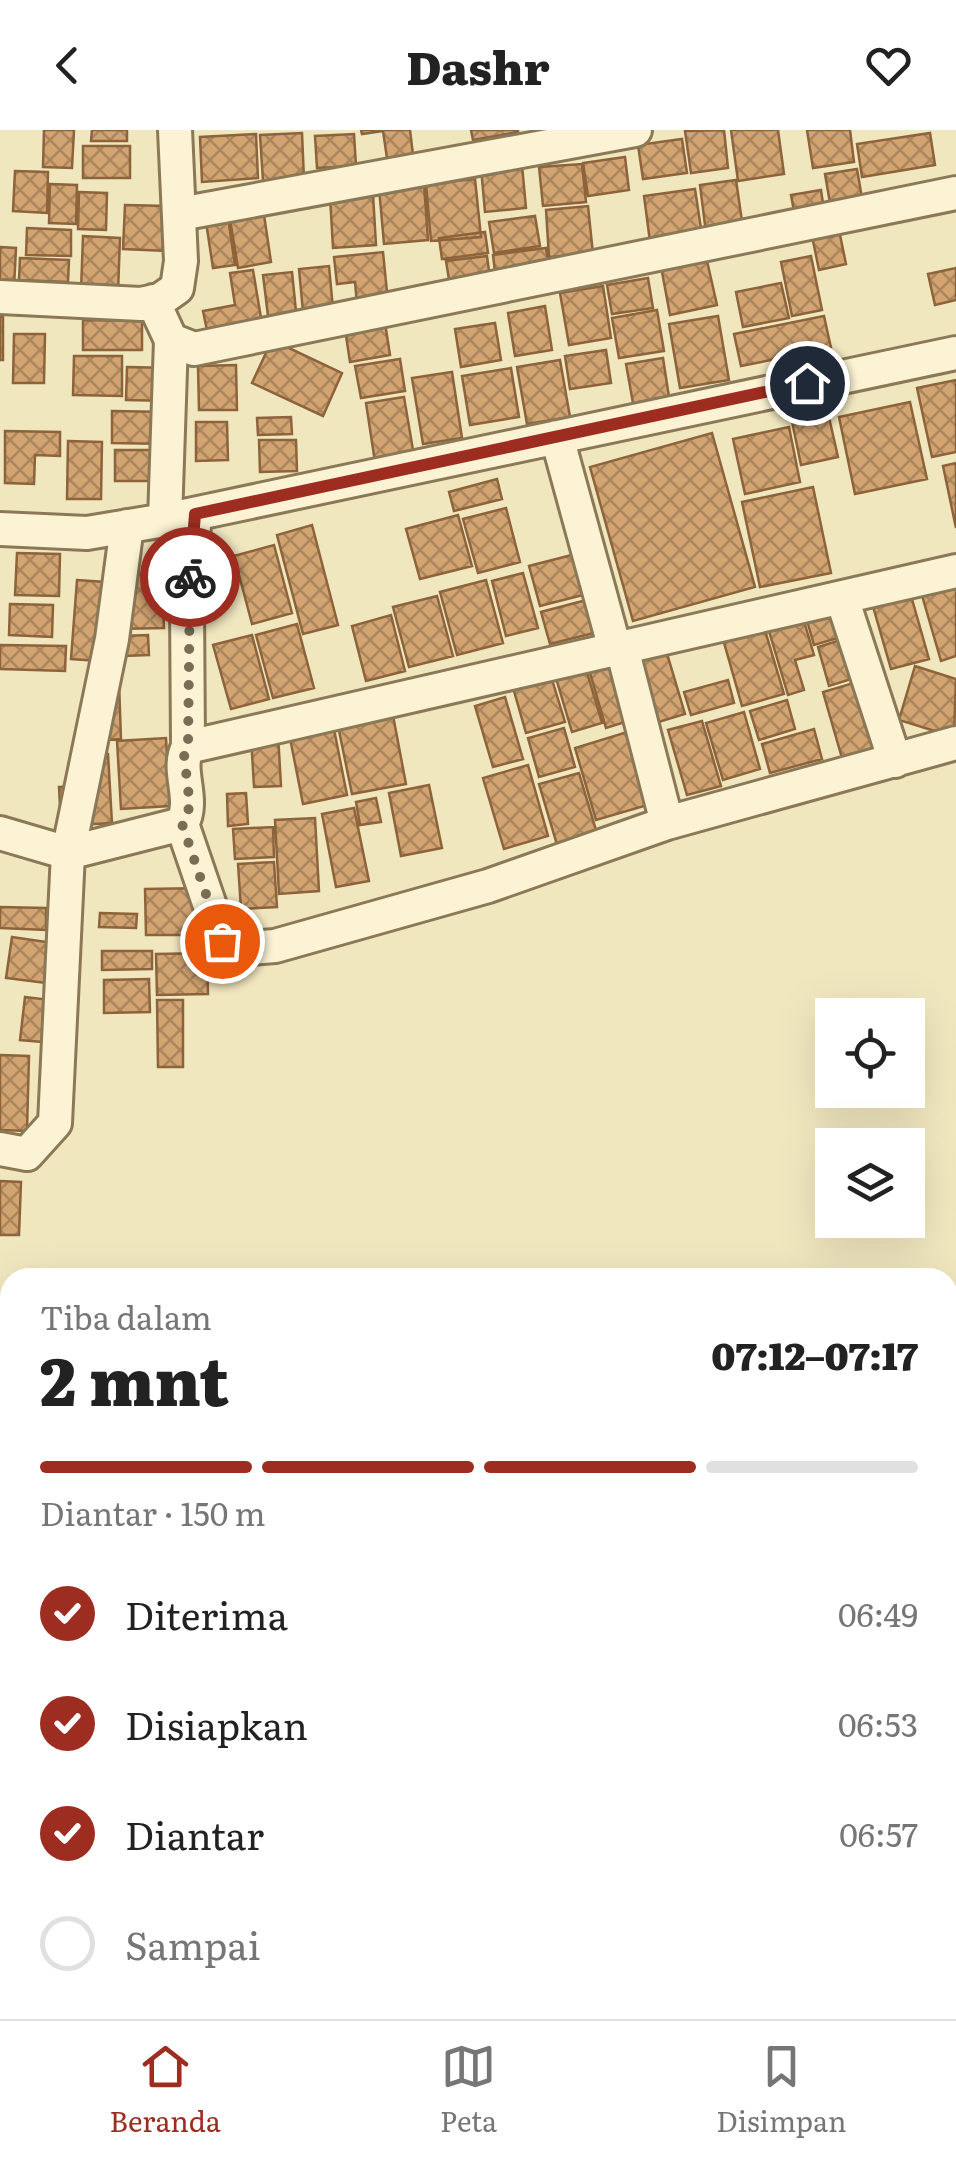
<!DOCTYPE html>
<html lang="id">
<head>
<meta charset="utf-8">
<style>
  body { margin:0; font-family:Literata,serif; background:#f6f6f6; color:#222; height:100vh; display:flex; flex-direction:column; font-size:38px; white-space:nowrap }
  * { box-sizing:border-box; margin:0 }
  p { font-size:32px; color:#767676 }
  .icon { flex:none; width:55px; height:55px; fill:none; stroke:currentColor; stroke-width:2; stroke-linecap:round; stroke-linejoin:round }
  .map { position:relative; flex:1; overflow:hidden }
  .sheet { position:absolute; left:0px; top:1138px; width:958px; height:752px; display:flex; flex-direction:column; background:#fff; border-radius:30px 30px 0 0; box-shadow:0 10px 40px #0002 }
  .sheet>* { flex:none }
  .buttons { position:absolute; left:815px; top:868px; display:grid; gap:20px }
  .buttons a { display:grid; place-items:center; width:110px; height:110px; border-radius:0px; background:#fff; box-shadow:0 10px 40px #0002; font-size:50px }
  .pin { position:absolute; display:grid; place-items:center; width:85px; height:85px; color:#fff; margin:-42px; border:5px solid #fff; border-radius:50%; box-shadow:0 2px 10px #0007 }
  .courier { position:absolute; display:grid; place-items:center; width:100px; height:100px; margin:-50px; border:8px solid #9e2d21; border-radius:50%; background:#fff; color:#222; box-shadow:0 2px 12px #0007 }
  .overview em { font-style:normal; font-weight:800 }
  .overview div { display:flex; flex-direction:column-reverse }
  .overview { display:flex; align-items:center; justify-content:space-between; height:170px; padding:0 40px }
  h1 { font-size:65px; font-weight:800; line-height:75px }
  .bar { display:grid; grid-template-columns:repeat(4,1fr); gap:15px 10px; align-content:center; height:120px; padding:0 40px }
  .bar i { height:12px; border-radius:8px; background:#e0e0e0 }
  .bar .active { background:#9e2d21 }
  .bar p { grid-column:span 4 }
  ol { padding:0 40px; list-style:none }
  li { display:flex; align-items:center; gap:30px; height:110px }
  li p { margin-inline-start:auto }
  li .icon { padding:10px; border-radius:50%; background:#9e2d21; color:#fff; stroke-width:4 }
  li:last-child { color:#767676 }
  li i { width:55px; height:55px; border:5px solid #e0e0e0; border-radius:50% }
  header { display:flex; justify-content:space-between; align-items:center; height:130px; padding:0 40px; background:#fff; font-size:45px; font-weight:800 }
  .tabs { display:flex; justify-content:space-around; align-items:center; height:140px; border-top:2px solid #e0e0e0; background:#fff; font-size:28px; color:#767676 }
  .tabs a { display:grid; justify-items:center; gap:5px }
  .tabs .active { color:#9e2d21 }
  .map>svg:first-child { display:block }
  .building { fill:url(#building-cross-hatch); stroke:#8c633a; stroke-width:2.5 }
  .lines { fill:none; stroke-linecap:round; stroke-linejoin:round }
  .minor-casing { stroke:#8b7856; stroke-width:38 }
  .minor { stroke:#fbf3d3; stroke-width:32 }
  .done { stroke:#796e55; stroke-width:10; stroke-dasharray:0 18 }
  .route { stroke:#9e2d21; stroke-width:12 }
</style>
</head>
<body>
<header><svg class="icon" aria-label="back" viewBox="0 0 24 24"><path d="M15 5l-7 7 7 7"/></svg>Dashr<svg class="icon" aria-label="heart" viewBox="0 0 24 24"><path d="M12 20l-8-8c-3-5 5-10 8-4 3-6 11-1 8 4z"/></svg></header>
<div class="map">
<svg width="956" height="1889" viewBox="0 0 956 1889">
  <defs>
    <pattern id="building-cross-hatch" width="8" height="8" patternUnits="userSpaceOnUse" patternTransform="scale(2.5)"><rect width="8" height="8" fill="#d2a472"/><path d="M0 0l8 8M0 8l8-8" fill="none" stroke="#ab865d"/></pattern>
  </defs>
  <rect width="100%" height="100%" fill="#f1e7bf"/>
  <path class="building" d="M44 0H74L72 38 43 37Z
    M92 0H127V11H91Z
    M361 0H410L413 25 387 28 383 1 362 4Z
    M471 0H518V2L473 10Z
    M724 0 728 38 691 43 685 1Z
    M731 0H778L784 44 738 51Z
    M807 0H850L854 32 813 38Z
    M302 3 304 49 263 51 260 5Z
    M930 3 935 35 862 47 857 14Z
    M256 4 258 48 202 52 200 7Z
    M354 4 356 36 317 38 315 6Z
    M682 9 687 43 643 49 638 15Z
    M83 16H130V48H83Z
    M625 27 629 60 588 66 583 33Z
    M582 34 586 72 543 76 539 37Z
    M522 35 526 78 485 82 481 38Z
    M857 39 864 80 832 85 825 44Z
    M15 41 48 42 47 83 13 81Z
    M475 49 481 107 431 111 426 54Z
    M736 50 743 98 706 103 700 55Z
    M50 54 77 55 76 94 49 93Z
    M424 54 428 110 384 114 379 58Z
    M695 59 703 112 651 119 644 66Z
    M821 60 825 87 796 92 791 65Z
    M79 62 107 63 106 100 78 99Z
    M373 64 376 115 333 118 330 66Z
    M125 75 168 76 167 121 123 119Z
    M588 76 593 124 549 127 546 80Z
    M263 78 271 132 238 138 229 83Z
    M535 86 540 116 494 123 489 92Z
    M228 88 235 135 213 138 206 92Z
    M27 98 71 100V126L26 125Z
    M839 100 846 134 819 140 812 106Z
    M485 102 488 123 442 129 439 108Z
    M83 106 120 108 118 162 81 161Z
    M0 117 16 118 14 158H0Z
    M546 118 550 144 496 151 493 125Z
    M383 122 388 172 357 175 355 152 337 154 334 127Z
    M705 122 717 175 670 185 660 131Z
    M487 126 491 156 451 162 446 131Z
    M811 126 822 180 792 186 781 132Z
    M20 128 69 130 68 152 19 150Z
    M329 136 333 179 303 182 299 139Z
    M956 138V170L935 175 928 144Z
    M253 140 263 200 209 210 203 181 235 175 230 143Z
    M292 142 297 191 269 194 263 145Z
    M648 148 653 178 612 184 607 155Z
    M781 153 789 188 743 197 736 162Z
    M603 156 611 208 569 215 560 163Z
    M545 176 552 220 515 226 508 183Z
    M657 180 664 221 619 228 612 188Z
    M0 186H3V230H0Z
    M718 186 729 250 680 258 669 194Z
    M824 186 831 218 741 236 734 204Z
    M83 190 142 191V220H83Z
    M385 193 390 225 350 232 345 199Z
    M495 193 501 230 461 237 455 199Z
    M14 204H45L44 253H13Z
    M272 210 342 243 323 286 252 253Z
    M606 220 611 253 570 259 565 226Z
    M74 226H122V266L73 265Z
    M663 228 669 267 633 273 626 234Z
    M400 229 405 261 361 268 355 236Z
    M560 230 570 287 527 294 517 237Z
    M236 235 237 280H199L198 236Z
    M127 237 171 238V271L126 270Z
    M511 238 519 287 470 295 462 246Z
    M452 242 462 308 423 314 412 248Z
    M956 250V322L932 327 917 258Z
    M404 267 414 326 375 332 366 273Z
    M910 272 927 349 855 364 839 287Z
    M826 274 838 327 801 335 790 282Z
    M112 281 168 282V314L112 313Z
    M291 287 292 304 258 305 257 288Z
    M196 292H227L228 330 196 331Z
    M789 297 800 352 745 364 733 309Z
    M5 301 60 302V326L35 325 34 354 5 353Z
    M712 303 755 457 633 491 590 337Z
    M259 310H296L297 341 260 342Z
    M68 311 102 312 101 369H67Z
    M115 320H151V351H115Z
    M956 333V398L943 336Z
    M497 349 502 369 454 381 449 362Z
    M813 357 831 443 760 457 742 372Z
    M506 378 520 432 478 443 463 389Z
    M458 385 472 436 420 449 406 399Z
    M312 395 338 495 303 504 277 405Z
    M274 415 292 483 252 494 234 426Z
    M595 419 606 459 540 476 529 436Z
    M17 423 60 424 59 466 15 465Z
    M523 443 538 498 506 506 492 451Z
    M162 444 164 498 116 499 115 445Z
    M77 450 105 452 99 531 71 529Z
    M486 450 503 513 457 525 440 462Z
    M908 455 929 529 891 539 870 466Z
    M919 455 956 457V526L941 531Z
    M613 463 622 496 550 514 541 482Z
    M437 466 453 526 409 537 393 477Z
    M842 469 852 504 814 515 804 480Z
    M10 474 53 475 52 507 9 505Z
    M801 481 814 525 795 530 804 560 788 565 766 491Z
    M391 485 405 541 366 551 352 496Z
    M762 490 784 564 742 576 721 502Z
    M297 494 314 558 273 568 256 505Z
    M148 505 149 525 123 526 122 506Z
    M252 505 269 569 231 579 213 515Z
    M850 507 861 546 829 556 818 517Z
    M663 510 685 584 652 594 630 520Z
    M0 515 66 516 65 541 0 539Z
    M620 526 638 588 606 598 588 536Z
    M915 536 956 549 954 607 899 590Z
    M586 539 602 593 572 602 556 548Z
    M550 543 565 592 526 603 512 554Z
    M867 549 886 616 842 628 823 562Z
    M728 550 734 573 691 585 684 562Z
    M119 552 121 609 90 611Z
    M505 567 523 629 493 637 475 576Z
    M787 570 795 599 759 610 750 581Z
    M391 575 406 654 352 664 336 586Z
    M744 582 760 639 723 650 706 593Z
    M332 589 347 665 303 674 288 598Z
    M702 591 721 656 687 665 668 600Z
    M564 598 575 637 539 647 528 608Z
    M637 599 658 672 596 690 575 618Z
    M814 599 822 629 770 643 762 614Z
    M278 604 281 656 254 657 251 606Z
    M166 608 170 676 121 679 117 611Z
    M108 624 112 693 61 696 59 657 85 656 83 625Z
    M528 635 548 706 504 719 483 648Z
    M579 643 598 707 558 718 539 654Z
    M429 655 442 718 401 726 389 663Z
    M246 663 248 694 228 696 227 664Z
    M376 668 381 692 360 695 356 672Z
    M354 678 369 751 336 757 322 684Z
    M315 688 319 761 279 764 275 690Z
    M273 697 274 727 235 729 233 699Z
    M274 732 277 777 241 779 238 734Z
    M204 758V805H146L145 759Z
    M0 777 46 778V800L0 798Z
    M100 783 137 784 136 798 99 797Z
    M12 807 60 814 55 854 6 848Z
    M102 821H152V839L102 840Z
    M207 823 208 864 157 865 156 824Z
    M149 849 150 882 104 883V850Z
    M25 867 59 871 54 913 20 910Z
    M157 870H183V937H158Z
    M0 925 29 926 27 1001 0 1000Z
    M0 1051 21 1052 19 1105H0Z
    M0 1863 10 1864V1880H19V1889H0Z"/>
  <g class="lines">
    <defs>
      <path id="minor" d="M180 84 635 0
        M0 167 141 174 160 170 177 158 181 131 175 0
        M153 171 171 210 194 219 956 63
        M557 307 615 519
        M165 390 171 210
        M0 399 87 403 165 390 956 223
        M842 468 895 631
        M622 518 667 693
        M188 617 187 474 195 384
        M182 694 222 811 236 819 275 816 488 756 667 693 956 613
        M0 703 68 723 112 509 127 396
        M0 1019 27 1024 55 993 68 723 182 694C196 669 175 640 188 617L956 441"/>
    </defs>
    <use href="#minor" class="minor-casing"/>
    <use href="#minor" class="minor"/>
  </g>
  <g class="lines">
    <path class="done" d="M190 447 188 617 184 624 190 676 182 694 222 811"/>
    <path class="route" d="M190 447 195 384 807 253"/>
  </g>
</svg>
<div class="buttons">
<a><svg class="icon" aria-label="locate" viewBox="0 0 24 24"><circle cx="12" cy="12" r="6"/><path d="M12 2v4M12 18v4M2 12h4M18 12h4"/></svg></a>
<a><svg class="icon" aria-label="layers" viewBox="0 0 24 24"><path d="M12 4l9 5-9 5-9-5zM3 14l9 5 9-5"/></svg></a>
</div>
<div class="pin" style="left:222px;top:811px;background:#ea580c"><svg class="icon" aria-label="bag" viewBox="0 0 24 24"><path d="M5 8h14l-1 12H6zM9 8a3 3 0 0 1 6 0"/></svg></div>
<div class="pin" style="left:807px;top:253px;background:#1f2937"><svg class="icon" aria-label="home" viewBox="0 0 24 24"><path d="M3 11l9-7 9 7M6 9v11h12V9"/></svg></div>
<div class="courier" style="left:190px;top:447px"><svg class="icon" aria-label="bike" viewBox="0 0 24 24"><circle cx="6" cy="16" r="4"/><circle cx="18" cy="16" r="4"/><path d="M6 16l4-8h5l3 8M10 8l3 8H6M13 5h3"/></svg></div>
<section class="sheet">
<div class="overview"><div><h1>2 mnt</h1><p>Tiba dalam</p></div><em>07:12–07:17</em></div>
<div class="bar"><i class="active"></i><i class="active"></i><i class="active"></i><i></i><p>Diantar · 150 m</p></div>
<ol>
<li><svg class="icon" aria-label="check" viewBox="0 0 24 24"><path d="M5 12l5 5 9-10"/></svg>Diterima<p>06:49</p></li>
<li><svg class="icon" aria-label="check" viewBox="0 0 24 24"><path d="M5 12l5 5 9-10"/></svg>Disiapkan<p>06:53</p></li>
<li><svg class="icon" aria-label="check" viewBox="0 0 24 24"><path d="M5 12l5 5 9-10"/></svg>Diantar<p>06:57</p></li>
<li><i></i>Sampai</li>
</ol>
</section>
</div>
<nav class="tabs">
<a class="active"><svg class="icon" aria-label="home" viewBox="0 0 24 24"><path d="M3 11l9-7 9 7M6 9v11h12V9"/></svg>Beranda</a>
<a><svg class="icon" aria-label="map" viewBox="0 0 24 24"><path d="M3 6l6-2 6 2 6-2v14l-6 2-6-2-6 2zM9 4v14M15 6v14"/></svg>Peta</a>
<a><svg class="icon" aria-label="saved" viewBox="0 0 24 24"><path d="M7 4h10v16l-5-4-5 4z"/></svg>Disimpan</a>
</nav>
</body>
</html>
